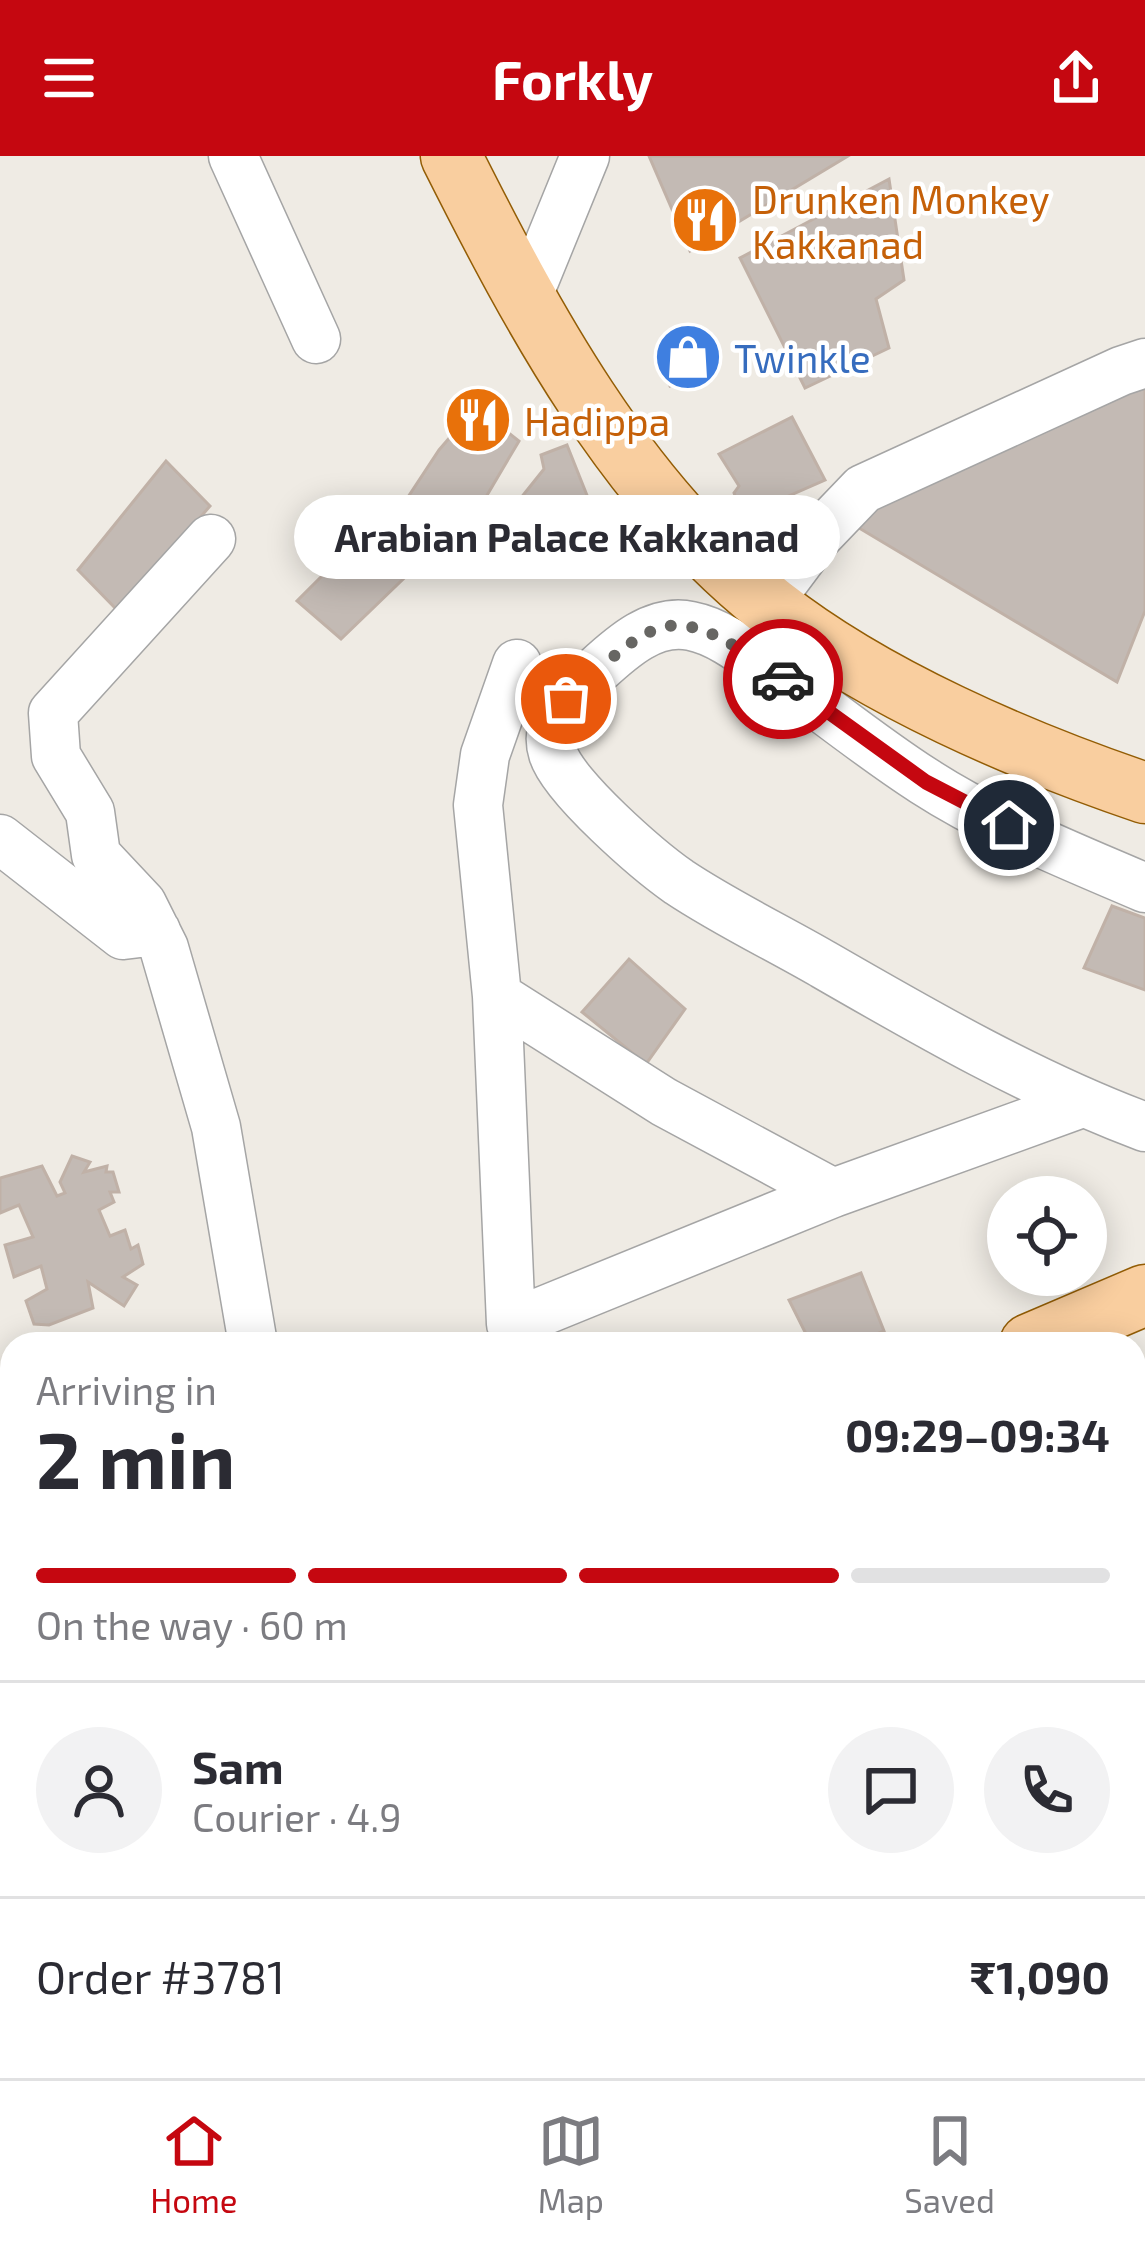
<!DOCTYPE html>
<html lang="en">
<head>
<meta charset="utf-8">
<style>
  body { margin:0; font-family:"Exo 2",sans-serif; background:#f2f2f3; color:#2b2b33; height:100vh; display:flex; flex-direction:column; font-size:45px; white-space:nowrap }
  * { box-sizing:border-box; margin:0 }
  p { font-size:39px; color:#7c7c81 }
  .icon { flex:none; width:66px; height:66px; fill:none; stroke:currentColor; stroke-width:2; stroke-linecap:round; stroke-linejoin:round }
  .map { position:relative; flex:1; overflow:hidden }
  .details { position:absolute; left:0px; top:1176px; width:1146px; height:747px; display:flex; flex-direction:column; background:#fff; border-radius:36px 36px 0 0; box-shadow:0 6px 30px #0003 }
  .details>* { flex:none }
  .fabs { position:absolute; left:987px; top:1020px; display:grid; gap:24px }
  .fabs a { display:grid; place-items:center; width:120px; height:120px; border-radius:50%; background:#fff; box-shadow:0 6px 30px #0003; font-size:60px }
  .pin { position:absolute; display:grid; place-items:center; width:102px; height:102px; color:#fff; margin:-51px; border:6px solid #fff; border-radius:50%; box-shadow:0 3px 12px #0007 }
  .courier { position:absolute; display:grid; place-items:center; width:120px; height:120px; margin:-60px; border:9px solid #c50710; border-radius:50%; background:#fff; color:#222; box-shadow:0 3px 15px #0007 }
  .bubble { position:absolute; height:84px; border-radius:42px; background:#fff; box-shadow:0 6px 30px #0003; font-size:39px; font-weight:700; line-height:84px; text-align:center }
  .headline em { font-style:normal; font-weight:700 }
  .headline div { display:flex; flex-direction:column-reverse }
  .headline { display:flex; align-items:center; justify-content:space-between; height:204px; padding:0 36px }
  h1 { font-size:78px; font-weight:700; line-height:90px }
  .bar { display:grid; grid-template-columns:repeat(4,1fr); gap:18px 12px; align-content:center; height:144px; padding:0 36px }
  .bar i { height:15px; border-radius:9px; background:#e1e1e2 }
  .bar .on { background:#c50710 }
  .bar p { grid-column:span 4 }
  .line { display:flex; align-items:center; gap:30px; padding:0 36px; border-top:3px solid #e1e1e2 }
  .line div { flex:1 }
  .round { display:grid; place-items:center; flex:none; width:126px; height:126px; border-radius:63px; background:#f2f2f3 }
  header { display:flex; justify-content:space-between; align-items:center; height:156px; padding:0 36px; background:#c50710; color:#fff; font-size:54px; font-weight:700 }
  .tabs { display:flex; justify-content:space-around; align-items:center; height:168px; border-top:3px solid #e1e1e2; background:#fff; font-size:33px; color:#7c7c81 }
  .tabs a { display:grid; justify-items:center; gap:6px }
  .tabs .on { color:#c50710 }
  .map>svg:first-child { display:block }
  .park { fill:#c2f8c4 }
  .building { fill:#c3bab4; stroke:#c0b1a7; stroke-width:3 }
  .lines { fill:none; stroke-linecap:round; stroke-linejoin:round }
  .minor-casing { stroke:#a5a5a5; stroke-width:51 }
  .major-casing { stroke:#935d05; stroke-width:63 }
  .minor { stroke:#fff; stroke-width:48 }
  .major { stroke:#f9ce9f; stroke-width:60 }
  .done { stroke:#676663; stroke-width:12; stroke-dasharray:0 21.6 }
  .route { stroke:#c50710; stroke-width:15 }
  .labels { text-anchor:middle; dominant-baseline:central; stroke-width:9; stroke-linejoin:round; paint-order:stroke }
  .food-label { font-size:39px; fill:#c56008; stroke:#fff; text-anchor:start }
  .shop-label { font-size:39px; fill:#366cbe; stroke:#fff; text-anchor:start }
</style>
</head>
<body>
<header><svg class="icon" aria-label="menu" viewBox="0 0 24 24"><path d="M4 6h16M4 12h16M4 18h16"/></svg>Forkly<svg class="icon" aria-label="share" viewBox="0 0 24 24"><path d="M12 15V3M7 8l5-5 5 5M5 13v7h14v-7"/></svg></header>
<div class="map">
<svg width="1145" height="1922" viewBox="0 0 1145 1922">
  <rect width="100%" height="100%" fill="#efebe4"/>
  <path class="park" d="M12 1472V1711L0 1717V1474Z"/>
  <path class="building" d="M649 0H848L690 95Z
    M889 23 904 124 876 143 889 192 805 232 740 102Z
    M693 182 706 215 670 230 656 197Z
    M1145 226V455L1117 526 859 372 868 352Z
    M476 251 519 285 483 346 341 483 297 445 372 370 381 382 439 294Z
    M792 261 825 324 743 360 734 337 739 330 719 298Z
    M567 289 598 367 514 398 500 368 544 313 541 299Z
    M166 305 210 350 119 456 78 414Z
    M1112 750 1145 762V834L1084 812Z
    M629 803 685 853 646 908 582 856Z
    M72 1000 90 1006 84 1016 107 1010 106 1016H113L119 1036H110L114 1046 99 1054 110 1080 125 1074 131 1093 138 1089 143 1108 123 1121 137 1129 124 1150 88 1126 93 1152 49 1169 34 1168 26 1145 47 1133 41 1110 14 1121 5 1089 33 1081 19 1049 0 1057V1022L42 1010 57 1040 65 1037 60 1026Z
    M861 1117 884 1175 853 1188H811L789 1144Z
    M895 1911H947L948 1915 895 1918Z"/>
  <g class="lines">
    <defs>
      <path id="minor" d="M233 0 316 183
        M527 142 585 0
        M211 383 53 557 56 600 90 656 96 699 142 748 164 792 216 971 253 1188
        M767 448 817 381 863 333 1121 215 1145 207
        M517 508 485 599 478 649 497 840 511 1168 833 1037 1082 947
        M0 683 123 779 156 775
        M1145 732C1071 700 992 669 924 625 874 593 826 554 777 519 751 501 722 476 691 470 654 462 622 491 597 514 574 535 542 562 553 597 563 631 649 705 679 726 724 756 774 780 821 807 925 867 1032 929 1145 971
        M497 840 664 946 833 1037
        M1134 1376 1145 1371
        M0 1463 12 1461
        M1134 1892 1145 1888
        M522 1911 526 1922
        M678 1911 709 1922
        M19 1922 110 1911
        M255 1922 258 1911
        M767 1922 768 1911
        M1057 1922 1086 1911"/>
      <path id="major" d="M451 0C533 163 625 336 771 451 874 532 1021 595 1145 637
        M1030 1188 1145 1139
        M0 1754 12 1750"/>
    </defs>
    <use href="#minor" class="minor-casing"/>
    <use href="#major" class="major-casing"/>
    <use href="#minor" class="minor"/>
    <use href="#major" class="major"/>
  </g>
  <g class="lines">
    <path class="done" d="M566 543C662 455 673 443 783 523"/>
    <path class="route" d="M783 523 926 626 1009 669"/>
  </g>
  <defs>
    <symbol id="restaurant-disc" viewBox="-11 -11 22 22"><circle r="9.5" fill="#e8710a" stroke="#fff"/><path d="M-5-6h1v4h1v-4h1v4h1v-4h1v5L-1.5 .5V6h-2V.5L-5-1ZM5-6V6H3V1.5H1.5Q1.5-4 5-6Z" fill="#fff"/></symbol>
    <symbol id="shop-disc" viewBox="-11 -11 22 22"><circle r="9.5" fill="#3f7fe0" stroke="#fff"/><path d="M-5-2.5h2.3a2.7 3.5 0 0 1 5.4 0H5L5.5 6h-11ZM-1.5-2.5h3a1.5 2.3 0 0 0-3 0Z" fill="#fff"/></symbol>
  </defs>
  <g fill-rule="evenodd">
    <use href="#restaurant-disc" x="667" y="26" width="76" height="76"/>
    <use href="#shop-disc" x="650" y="163" width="76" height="76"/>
    <use href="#restaurant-disc" x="440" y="226" width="76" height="76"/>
  </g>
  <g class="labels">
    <g class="food-label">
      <text x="752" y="42">Drunken Monkey<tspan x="752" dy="45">Kakkanad</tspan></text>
      <text x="524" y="264">Hadippa</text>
    </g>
    <g class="shop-label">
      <text x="734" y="201">Twinkle</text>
    </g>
  </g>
</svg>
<div class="fabs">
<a><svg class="icon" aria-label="locate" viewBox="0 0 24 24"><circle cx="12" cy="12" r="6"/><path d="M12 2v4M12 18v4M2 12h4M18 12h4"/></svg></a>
</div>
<div class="pin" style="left:566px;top:543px;background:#ea580c"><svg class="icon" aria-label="bag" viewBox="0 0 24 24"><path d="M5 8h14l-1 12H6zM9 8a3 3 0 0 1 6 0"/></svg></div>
<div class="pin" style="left:1009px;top:669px;background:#1f2937"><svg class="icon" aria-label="home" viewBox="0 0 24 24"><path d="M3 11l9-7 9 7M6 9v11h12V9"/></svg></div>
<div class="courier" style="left:783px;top:523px"><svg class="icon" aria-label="car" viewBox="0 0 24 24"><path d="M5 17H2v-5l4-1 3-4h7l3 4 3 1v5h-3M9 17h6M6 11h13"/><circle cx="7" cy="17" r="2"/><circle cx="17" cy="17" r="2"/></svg></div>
<div class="bubble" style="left:294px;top:339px;width:546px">Arabian Palace Kakkanad</div>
<section class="details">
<div class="headline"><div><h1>2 min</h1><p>Arriving in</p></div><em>09:29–09:34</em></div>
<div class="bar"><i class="on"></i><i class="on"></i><i class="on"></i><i></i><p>On the way · 60 m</p></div>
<div class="line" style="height:216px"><a class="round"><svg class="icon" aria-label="person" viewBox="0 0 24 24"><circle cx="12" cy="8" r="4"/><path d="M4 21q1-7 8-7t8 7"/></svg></a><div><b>Sam</b><p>Courier · 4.9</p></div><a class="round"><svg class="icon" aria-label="chat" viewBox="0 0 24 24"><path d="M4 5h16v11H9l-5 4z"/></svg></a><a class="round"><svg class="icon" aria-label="phone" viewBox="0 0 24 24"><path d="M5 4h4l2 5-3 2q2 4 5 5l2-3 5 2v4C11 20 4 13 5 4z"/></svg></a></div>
<div class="line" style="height:156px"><div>Order #3781</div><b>₹1,090</b></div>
</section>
</div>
<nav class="tabs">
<a class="on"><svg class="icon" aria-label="home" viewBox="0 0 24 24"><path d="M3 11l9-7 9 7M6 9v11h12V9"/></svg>Home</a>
<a><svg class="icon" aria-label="map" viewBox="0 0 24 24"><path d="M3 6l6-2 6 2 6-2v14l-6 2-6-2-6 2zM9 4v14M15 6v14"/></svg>Map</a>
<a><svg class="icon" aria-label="saved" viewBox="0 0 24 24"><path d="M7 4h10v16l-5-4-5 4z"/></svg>Saved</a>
</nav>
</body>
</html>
